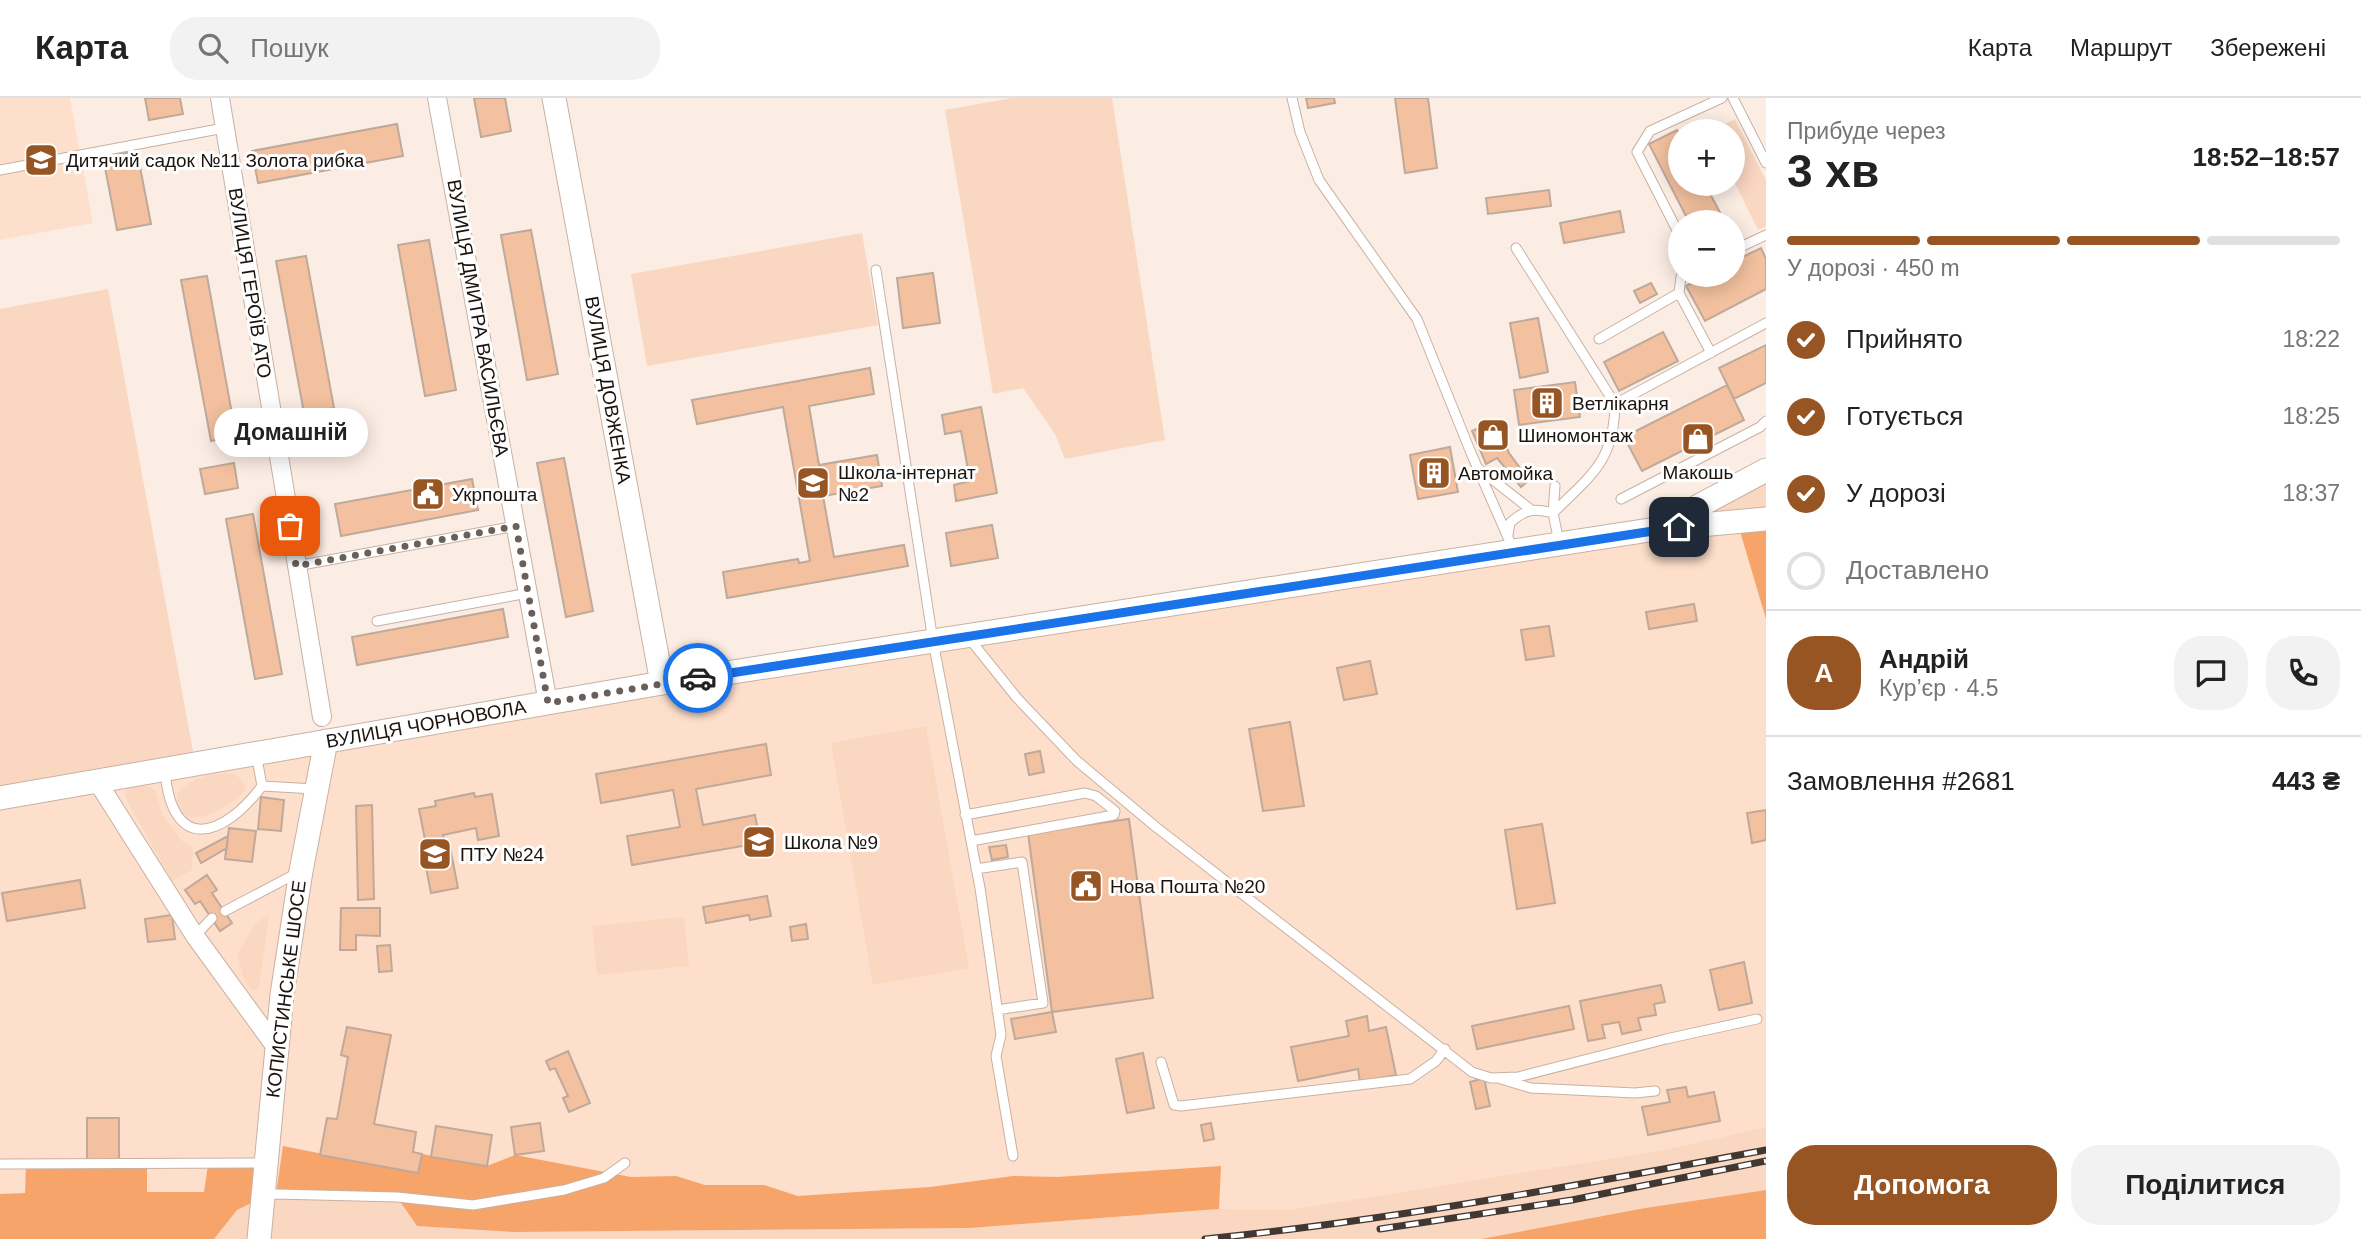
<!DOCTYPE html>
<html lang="uk">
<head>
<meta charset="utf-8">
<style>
  body { margin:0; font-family:Arial,sans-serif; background:#f2f2f2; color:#222; height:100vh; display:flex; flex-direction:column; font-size:26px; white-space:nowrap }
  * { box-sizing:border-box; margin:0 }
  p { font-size:23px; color:#767676 }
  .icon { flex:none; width:38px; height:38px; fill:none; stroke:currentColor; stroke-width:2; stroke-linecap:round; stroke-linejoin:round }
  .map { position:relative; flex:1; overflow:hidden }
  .drawer { display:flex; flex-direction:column; background:#fff; width:595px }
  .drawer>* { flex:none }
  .fabs { position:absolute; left:1668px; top:21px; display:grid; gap:14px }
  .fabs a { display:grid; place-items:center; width:77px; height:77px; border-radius:50%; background:#fff; box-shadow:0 4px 18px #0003; font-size:35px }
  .pin { position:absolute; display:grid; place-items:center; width:60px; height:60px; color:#fff; margin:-30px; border-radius:14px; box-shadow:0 4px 10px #0006 }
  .courier { position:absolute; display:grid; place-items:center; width:70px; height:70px; margin:-35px; border:5px solid #1a73e8; border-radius:50%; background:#fff; color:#222; box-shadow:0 2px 9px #0007 }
  .bubble { position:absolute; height:49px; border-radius:24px; background:#fff; box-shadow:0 4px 18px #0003; font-size:23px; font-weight:800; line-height:49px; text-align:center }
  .headline em { font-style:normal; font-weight:800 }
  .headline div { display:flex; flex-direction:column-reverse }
  .headline { display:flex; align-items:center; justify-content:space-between; height:119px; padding:0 21px }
  h1 { font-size:46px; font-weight:800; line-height:52px }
  .bar { display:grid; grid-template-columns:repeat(4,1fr); gap:10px 7px; align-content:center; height:84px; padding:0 21px }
  .bar i { height:9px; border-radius:5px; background:#e0e0e0 }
  .bar .selected { background:#965522 }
  .bar p { grid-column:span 4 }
  .line { display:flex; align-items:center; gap:18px; padding:0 21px; border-top:2px solid #e0e0e0 }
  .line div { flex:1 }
  .round { display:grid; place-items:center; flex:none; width:74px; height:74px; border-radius:28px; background:#f2f2f2 }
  ol { padding:0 21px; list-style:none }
  li { display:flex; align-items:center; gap:21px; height:77px }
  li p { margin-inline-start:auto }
  li .icon { padding:7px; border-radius:50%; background:#965522; color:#fff; stroke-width:4 }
  li:last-child { color:#767676 }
  li i { width:38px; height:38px; border:4px solid #e0e0e0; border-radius:50% }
  .action { display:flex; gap:14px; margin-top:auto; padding:14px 21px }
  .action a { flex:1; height:80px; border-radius:28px; background:#965522; color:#fff; font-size:28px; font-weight:800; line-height:80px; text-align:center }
  .action a+a { background:#f2f2f2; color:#222 }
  header { display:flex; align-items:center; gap:42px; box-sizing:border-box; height:98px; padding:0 35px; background:#fff; border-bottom:2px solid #e0e0e0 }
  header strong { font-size:33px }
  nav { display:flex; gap:38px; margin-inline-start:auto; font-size:24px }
  .search { width:490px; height:63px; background:#f2f2f2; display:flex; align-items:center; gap:18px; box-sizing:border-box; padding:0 24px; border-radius:28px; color:#767676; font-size:26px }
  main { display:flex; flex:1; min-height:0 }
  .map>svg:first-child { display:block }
  .built { fill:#fedfcb }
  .green { fill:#f9d7c1 }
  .forest { fill:#f6a46a }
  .building { fill:#f3c19f; stroke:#bfa99a; stroke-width:2 }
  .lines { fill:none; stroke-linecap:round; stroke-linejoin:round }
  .service-casing { stroke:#c8b1a2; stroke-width:11 }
  .minor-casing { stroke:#c8b1a2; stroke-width:20 }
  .tertiary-casing { stroke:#c8b1a2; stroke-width:25 }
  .service { stroke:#fff; stroke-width:9 }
  .minor { stroke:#fff; stroke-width:18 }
  .tertiary { stroke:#fff; stroke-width:23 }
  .rail-casing { stroke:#423833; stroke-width:7 }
  .rail { stroke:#fefefe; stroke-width:4.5; stroke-dasharray:13; stroke-linecap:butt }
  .done { stroke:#6a5f59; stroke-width:7; stroke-dasharray:0 12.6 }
  .route { stroke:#1a73e8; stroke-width:9 }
  .labels { text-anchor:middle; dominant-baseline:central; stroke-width:6; stroke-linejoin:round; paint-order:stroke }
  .poi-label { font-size:19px; fill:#1b130e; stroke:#fefefe; text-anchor:start }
  .street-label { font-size:19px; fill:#1b130e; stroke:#fefefe }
</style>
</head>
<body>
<header>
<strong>Карта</strong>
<div class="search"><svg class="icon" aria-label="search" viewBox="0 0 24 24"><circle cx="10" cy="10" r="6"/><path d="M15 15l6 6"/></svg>Пошук</div>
<nav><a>Карта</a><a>Маршрут</a><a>Збережені</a></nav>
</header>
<main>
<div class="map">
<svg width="1766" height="1141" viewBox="0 0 1766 1141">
  <rect width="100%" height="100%" fill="#fcede4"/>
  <path class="built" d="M0 0H70L93 125 0 142Z
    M1766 428V1029L1663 1052 1288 1112 1219 1111 362 1141H0V706L331 649 1657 437Z"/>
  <path class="green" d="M1012 0H1112L1165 342 1065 361 1055 336 1023 290 993 296 945 12Z
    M1735 21 1766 82V128L1758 132 1733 81 1732 33H1710Z
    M862 135 878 227 647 268 631 176Z
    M108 191 194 659 0 693V211Z
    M1766 380V414L1688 421Z
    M926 628 969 870 873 887 831 645Z
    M236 676 245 687V692C231 710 177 740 177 697 189 678 215 675 236 676Z
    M137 688H148L155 692 163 718 183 744 193 749 192 772 172 783 128 705 125 694 127 690Z
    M269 816 259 890 252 893 244 882 237 856 256 825Z
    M684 819 689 868 597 877 592 828Z
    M1766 1029V1092L1645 1110 1481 1141H214L237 1112 263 1099H397L417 1128 514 1134 970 1130 1219 1111 1288 1112 1663 1052Z"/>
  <path class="forest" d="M1766 428V521L1739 430Z
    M283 1048 418 1075 422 1056 487 1068 515 1057 631 1079 676 1078 705 1087H764L798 1098 930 1089 1013 1078 1057 1079 1221 1068 1219 1111 970 1130 514 1134 417 1128 397 1099 276 1096Z
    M266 1065 263 1099 237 1112 214 1141H0V1096L25 1095 26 1066 147 1067V1094H204L208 1067Z
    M1766 1092V1141H1481L1645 1110Z"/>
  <path class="building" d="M145 0H180L183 16 149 22Z
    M474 0H505L511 33 481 39Z
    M1306 0H1334L1335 5 1308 10Z
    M1395 0H1428L1437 70 1405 75Z
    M397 26 403 58 258 85 252 53Z
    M1677 32 1680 37V86H1705L1725 124H1689L1649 46Z
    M137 53 151 126 117 132 103 59Z
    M1549 92 1551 108 1488 116 1486 100Z
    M1620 113 1624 134 1564 145 1560 125Z
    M531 132 558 276 527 282 501 137Z
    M429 142 456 292 425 298 398 147Z
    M1761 150 1766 161V191L1705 223 1686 188 1708 177H1732V164Z
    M306 158 334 310 304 315 276 163Z
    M933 175 940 225 903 230 897 180Z
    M207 178 236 338 211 343 181 182Z
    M1651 185 1657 196 1640 205 1634 193Z
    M1538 220 1548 274 1520 280 1510 225Z
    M1663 234 1678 263 1619 293 1604 264Z
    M1766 247V285L1734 301 1719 270Z
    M870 270 874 296 809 308 819 367 877 357 882 388 823 398 834 459 904 447 908 468 727 500 723 474 798 461 799 465 810 463 783 309 697 326 692 302Z
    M1575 284 1580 319 1519 327 1514 292Z
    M1727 287 1744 322 1642 373 1624 339Z
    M981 309 997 395 956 403 954 387 970 383 961 333 945 336 942 317Z
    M1495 322 1509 355 1529 382 1521 389 1497 360 1486 366 1472 333Z
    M1450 349 1458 394 1418 401 1410 357Z
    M564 360 593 513 566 519 537 365Z
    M234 365 238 390 205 396 200 371Z
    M472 381 478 412 341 438 335 406Z
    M253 416 282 576 255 581 226 421Z
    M992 427 998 460 951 468 946 435Z
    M1694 506 1697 523 1649 531 1646 514Z
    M503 511 508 539 357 567 352 539Z
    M1549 528 1554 558 1526 562 1521 532Z
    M1370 563 1377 596 1344 602 1337 570Z
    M1290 624 1304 708 1263 713 1249 631Z
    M766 646 771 677 696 691 703 727 755 717 760 745 632 767 627 738 680 729 673 692 601 705 596 676Z
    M1040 653 1044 674 1029 677 1025 656Z
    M474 695 475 699 492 696 499 738 478 742 476 730 443 737 445 748 427 752 419 711 436 708 435 703Z
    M261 699 284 702 281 733 258 731Z
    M372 707 374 801 358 802 356 708Z
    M1766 712V742L1752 745 1747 715Z
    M1129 721 1153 900 1052 914 1028 735Z
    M1542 726 1555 805 1517 811 1505 732Z
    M229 730 256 733 252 764 225 761Z
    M228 738 227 750 201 765 196 755Z
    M1006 747 1008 759 992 762 989 749Z
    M450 749 458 790 431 795 423 754Z
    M207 777 217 792 212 795 232 825 220 833 200 803 195 806 185 792Z
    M80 782 85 810 7 823 2 795Z
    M767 798 771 818 750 822 749 817 706 825 703 809Z
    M341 810H380V838L356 837V852H340Z
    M172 817 175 841 148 844 145 821Z
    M806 826 808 841 792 843 790 829Z
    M390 847 392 873 379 874 377 848Z
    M1744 864 1752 905 1719 912 1710 872Z
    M1661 887 1665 904 1654 906 1656 917 1638 920 1641 932 1622 936 1619 924 1602 927 1605 940 1588 943 1580 903Z
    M1569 908 1574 931 1477 951 1472 928Z
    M1052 914 1056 934 1015 941 1011 921Z
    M1367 918 1369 933 1386 929 1396 977 1360 984 1358 971 1298 983 1291 949 1349 938 1346 923Z
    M347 929 391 937 374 1026 416 1034 413 1054 422 1056 418 1075 320 1057 327 1020 337 1021 348 959 341 957Z
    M568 953 590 1005 569 1014 563 1000 568 998 555 970 550 972 546 963Z
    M1143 955 1154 1010 1127 1015 1116 961Z
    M1484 980 1490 1008 1476 1011 1470 984Z
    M1686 989 1688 999 1714 994 1720 1023 1648 1037 1642 1009 1670 1004 1667 992Z
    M87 1020H119V1064H87Z
    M540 1025 544 1053 515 1057 511 1029Z
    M1211 1025 1214 1041 1204 1043 1201 1027Z
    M436 1028 492 1037 487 1068 431 1059Z"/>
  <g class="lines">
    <defs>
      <path id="service" d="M1292 0 1300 34 1319 82 1417 221 1471 355 1513 451
        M1733 0 1766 65
        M0 72 224 30
        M1680 138 1637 54 1650 33 1722 0
        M1516 150 1615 306C1614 364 1591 377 1553 415
        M1732 153 1766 137
        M876 172 933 543 980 790 1001 937 996 958 1013 1058
        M1679 195 1681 179 1685 177
        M1599 241 1679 195 1711 255
        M1615 306 1766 225
        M1479 371 1530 411
        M1555 388 1553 415 1559 444
        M1621 401 1760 329 1766 323
        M1508 437 1510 425C1525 411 1534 410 1553 415
        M296 468 516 428
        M377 523 528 495
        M968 539 1017 600 1077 663 1156 729 1472 974 1491 980 1518 979 1666 941 1757 921
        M256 655 262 688
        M165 673C172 756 223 740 262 688L315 691
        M965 717 1085 695 1096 698 1115 713 1114 717 971 743
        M976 771 1022 764 1043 905 997 912
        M225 813 299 774
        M195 838 212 820
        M1161 964 1174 1007 1181 1008 1410 981 1436 963 1445 951
        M1501 981 1531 990 1635 995 1655 993
        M0 1066 264 1065
        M264 1098 276 1096 397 1099 473 1107 564 1092 604 1080 625 1065"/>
      <path id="minor" d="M220 0 322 619
        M437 0 548 605
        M97 683 195 838 278 952"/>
      <path id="tertiary" d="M554 0 662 585
        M1665 426 1766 372
        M0 700 662 585 1656 431 1766 421
        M259 1141 282 897 301 773 326 643"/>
    </defs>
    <use href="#service" class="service-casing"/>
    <use href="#minor" class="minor-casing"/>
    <use href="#tertiary" class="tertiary-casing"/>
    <use href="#service" class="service"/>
    <use href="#minor" class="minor"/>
    <use href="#tertiary" class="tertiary"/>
    <defs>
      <path id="rail" d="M1380 1131 1572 1102 1766 1063
        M1205 1141C1394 1122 1579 1087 1766 1052"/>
    </defs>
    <use href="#rail" class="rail-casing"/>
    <use href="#rail" class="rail"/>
  </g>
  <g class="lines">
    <path class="done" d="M290 428 296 468 516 428 548 605 698 580"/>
    <path class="route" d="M698 580 1679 429"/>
  </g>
  <defs>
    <symbol id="school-square" viewBox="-11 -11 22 22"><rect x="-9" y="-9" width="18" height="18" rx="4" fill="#965522" stroke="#fefefe"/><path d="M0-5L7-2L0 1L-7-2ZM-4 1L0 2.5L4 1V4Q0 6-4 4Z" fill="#fff"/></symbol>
    <symbol id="building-square" viewBox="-11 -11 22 22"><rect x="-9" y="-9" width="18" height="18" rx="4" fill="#965522" stroke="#fefefe"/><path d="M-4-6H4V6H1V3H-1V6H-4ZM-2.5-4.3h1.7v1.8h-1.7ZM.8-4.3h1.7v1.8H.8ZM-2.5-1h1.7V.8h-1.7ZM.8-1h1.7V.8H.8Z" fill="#fff"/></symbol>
    <symbol id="shop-square" viewBox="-11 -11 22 22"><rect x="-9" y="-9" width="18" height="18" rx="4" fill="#965522" stroke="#fefefe"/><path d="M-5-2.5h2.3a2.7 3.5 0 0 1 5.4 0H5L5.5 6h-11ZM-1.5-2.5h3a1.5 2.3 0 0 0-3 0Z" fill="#fff"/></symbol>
    <symbol id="civic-square" viewBox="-11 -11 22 22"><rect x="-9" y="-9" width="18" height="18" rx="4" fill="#965522" stroke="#fefefe"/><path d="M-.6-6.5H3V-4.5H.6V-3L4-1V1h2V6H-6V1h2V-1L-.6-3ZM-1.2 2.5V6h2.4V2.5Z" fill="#fff"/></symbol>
    <symbol id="university-square" viewBox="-11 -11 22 22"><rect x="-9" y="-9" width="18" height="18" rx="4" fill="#965522" stroke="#fefefe"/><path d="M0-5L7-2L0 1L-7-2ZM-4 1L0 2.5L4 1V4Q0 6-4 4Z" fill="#fff"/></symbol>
  </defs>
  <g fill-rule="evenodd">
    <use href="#school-square" x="22" y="43" width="38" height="38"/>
    <use href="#building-square" x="1528" y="286" width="38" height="38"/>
    <use href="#shop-square" x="1474" y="318" width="38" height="38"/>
    <use href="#shop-square" x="1679" y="322" width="38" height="38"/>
    <use href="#building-square" x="1415" y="356" width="38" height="38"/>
    <use href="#school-square" x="794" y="366" width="38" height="38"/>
    <use href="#civic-square" x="409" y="377" width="38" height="38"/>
    <use href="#school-square" x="740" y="725" width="38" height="38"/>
    <use href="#university-square" x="416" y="737" width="38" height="38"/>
    <use href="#civic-square" x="1067" y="769" width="38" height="38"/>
  </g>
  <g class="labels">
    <g class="poi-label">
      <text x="66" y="62">Дитячий садок №11 Золота рибка</text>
      <text x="1572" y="305">Ветлікарня</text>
      <text x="1518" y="337">Шиномонтаж</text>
      <text x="838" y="374">Школа-інтернат<tspan x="838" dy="22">№2</tspan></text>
      <text x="1698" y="374" text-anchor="middle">Макошь</text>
      <text x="1458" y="375">Автомойка</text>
      <text x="452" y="396">Укрпошта</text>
      <text x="784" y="744">Школа №9</text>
      <text x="460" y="756">ПТУ №24</text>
      <text x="1110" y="788">Нова Пошта №20</text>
    </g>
    <g class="street-label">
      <text transform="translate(250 185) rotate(81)">ВУЛИЦЯ ГЕРОЇВ АТО</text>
      <text transform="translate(478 220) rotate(80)">ВУЛИЦЯ ДМИТРА ВАСИЛЬЄВА</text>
      <text transform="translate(608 292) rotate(80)">ВУЛИЦЯ ДОВЖЕНКА</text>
      <text transform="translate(426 626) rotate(-10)">ВУЛИЦЯ ЧОРНОВОЛА</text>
      <text transform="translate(286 891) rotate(-83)">КОПИСТИНСЬКЕ ШОСЕ</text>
    </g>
  </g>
</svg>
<div class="fabs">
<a>+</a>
<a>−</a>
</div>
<div class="pin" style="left:290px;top:428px;background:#ea580c"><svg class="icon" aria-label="bag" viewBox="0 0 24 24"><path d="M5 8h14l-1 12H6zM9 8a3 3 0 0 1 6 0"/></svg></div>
<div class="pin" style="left:1679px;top:429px;background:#1f2937"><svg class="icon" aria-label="home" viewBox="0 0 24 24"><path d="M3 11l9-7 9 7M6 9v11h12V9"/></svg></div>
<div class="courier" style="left:698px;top:580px"><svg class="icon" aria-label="car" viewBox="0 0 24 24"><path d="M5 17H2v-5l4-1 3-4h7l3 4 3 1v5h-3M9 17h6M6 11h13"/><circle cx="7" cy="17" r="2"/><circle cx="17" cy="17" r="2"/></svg></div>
<div class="bubble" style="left:214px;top:310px;width:154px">Домашній</div>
</div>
<section class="drawer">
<div class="headline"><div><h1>3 хв</h1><p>Прибуде через</p></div><em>18:52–18:57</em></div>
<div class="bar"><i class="selected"></i><i class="selected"></i><i class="selected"></i><i></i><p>У дорозі · 450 m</p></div>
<ol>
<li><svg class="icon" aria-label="check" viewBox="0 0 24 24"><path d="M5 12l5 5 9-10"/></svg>Прийнято<p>18:22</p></li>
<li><svg class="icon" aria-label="check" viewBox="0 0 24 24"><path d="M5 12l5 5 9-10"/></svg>Готується<p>18:25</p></li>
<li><svg class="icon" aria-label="check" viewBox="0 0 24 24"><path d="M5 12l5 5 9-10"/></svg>У дорозі<p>18:37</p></li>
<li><i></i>Доставлено</li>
</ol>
<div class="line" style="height:126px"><b class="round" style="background:#965522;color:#fff">А</b><div><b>Андрій</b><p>Кур’єр · 4.5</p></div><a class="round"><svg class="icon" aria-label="chat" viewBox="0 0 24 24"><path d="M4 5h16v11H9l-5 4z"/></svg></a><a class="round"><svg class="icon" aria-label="phone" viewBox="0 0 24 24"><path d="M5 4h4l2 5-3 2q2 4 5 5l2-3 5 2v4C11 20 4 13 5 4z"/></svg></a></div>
<div class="line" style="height:91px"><div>Замовлення #2681</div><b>443 ₴</b></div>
<div class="action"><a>Допомога</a><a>Поділитися</a></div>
</section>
</main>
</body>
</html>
